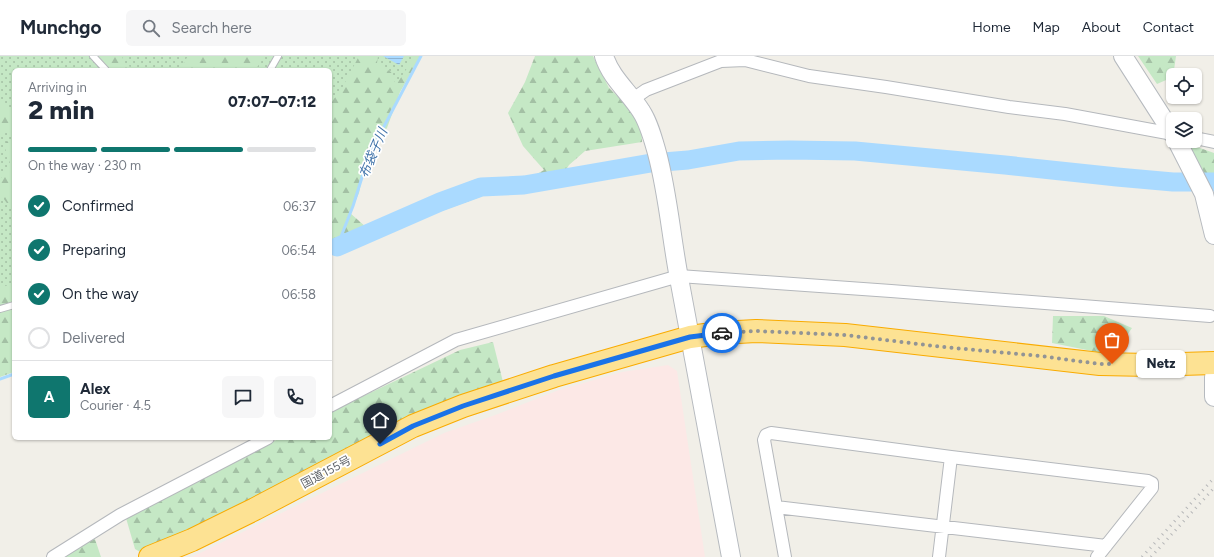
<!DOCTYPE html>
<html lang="en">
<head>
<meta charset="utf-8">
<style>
  body { margin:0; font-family:Figtree,"Noto Sans JP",sans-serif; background:#f6f6f7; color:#1f2937; height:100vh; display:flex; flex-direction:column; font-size:15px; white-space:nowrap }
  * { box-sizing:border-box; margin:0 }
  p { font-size:13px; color:#747a83 }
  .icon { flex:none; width:22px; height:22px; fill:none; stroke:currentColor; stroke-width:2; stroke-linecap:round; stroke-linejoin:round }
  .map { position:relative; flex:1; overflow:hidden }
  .details { position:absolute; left:12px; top:12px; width:320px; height:372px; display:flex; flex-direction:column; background:#fff; border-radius:6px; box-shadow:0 1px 3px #0004 }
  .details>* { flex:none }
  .buttons { position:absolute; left:1166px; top:12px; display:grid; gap:8px }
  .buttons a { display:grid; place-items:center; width:36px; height:36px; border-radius:6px; background:#fff; box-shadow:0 1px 3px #0004; font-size:20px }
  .pin { position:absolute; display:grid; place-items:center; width:34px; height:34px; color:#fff; margin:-41px -17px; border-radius:50% 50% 50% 0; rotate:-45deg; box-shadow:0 0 4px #0007 }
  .pin .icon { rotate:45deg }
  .courier { position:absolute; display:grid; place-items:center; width:40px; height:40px; margin:-20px; border:3px solid #1a73e8; border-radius:50%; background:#fff; color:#222; box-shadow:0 1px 5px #0007 }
  .bubble { position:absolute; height:28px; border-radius:6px; background:#fff; box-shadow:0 1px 3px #0004; font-size:13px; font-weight:800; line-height:28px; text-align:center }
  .headline em { font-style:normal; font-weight:800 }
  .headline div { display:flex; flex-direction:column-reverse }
  .headline { display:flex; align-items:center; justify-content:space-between; height:68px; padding:0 16px }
  h1 { font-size:26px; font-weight:800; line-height:30px }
  .bar { display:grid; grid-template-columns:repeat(4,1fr); gap:6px 4px; align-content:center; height:48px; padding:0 16px }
  .bar i { height:5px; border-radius:3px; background:#e0e1e3 }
  .bar .current { background:#0f766e }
  .bar p { grid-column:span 4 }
  .line { display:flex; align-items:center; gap:10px; padding:0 16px; border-top:1px solid #e0e1e3 }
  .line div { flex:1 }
  .round { display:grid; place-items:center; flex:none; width:42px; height:42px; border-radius:6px; background:#f6f6f7 }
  ol { padding:0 16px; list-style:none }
  li { display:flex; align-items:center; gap:12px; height:44px }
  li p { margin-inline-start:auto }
  li .icon { padding:4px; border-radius:50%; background:#0f766e; color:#fff; stroke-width:4 }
  li:last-child { color:#747a83 }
  li i { width:22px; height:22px; border:2px solid #e0e1e3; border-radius:50% }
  header { display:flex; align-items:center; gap:24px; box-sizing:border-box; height:56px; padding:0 20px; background:#fff; border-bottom:1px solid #e0e1e3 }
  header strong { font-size:19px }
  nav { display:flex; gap:22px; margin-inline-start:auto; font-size:14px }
  .search { width:280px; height:36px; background:#f6f6f7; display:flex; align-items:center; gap:10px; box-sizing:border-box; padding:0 14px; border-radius:6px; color:#747a83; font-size:15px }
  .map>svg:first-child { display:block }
  .medical { fill:#fce8e6 }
  .grass { fill:url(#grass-dots) }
  .forest { fill:url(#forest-firs) }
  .water { fill:url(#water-rules) }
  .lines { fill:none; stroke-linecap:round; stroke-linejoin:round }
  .stream { stroke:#aadaff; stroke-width:3 }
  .river { stroke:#aadaff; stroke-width:19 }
  .lane-casing { stroke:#b5b8bc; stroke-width:8 }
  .street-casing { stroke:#b5b8bc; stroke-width:14 }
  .secondary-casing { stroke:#b6babf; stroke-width:20 }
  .highway-casing { stroke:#f9ab00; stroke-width:24 }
  .lane { stroke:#fff; stroke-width:6 }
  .street { stroke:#fff; stroke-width:12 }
  .secondary { stroke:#fff; stroke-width:18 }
  .highway { stroke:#fde293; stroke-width:22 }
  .rail { stroke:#b6b7b8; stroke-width:3; stroke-dasharray:1 5; stroke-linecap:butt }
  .done { stroke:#929495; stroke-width:4; stroke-dasharray:0 7.2 }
  .route { stroke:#1a73e8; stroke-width:5 }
  .labels { text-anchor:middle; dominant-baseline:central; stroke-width:3.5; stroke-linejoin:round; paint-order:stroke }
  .street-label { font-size:12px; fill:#5f6368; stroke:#fff }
  .water-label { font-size:13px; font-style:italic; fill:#4174aa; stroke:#fff }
</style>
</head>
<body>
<header>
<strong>Munchgo</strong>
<div class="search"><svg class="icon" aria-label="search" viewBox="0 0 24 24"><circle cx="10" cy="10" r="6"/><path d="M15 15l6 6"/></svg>Search here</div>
<nav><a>Home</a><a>Map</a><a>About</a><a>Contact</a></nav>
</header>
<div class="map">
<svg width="1214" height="501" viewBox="0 0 1214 501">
  <defs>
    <pattern id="grass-dots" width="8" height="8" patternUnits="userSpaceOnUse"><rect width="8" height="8" fill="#c5e8c5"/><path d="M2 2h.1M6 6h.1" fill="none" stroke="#a3c0a4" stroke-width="1.8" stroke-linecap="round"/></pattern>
    <pattern id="forest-firs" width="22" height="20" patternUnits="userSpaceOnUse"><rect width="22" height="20" fill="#c5e8c5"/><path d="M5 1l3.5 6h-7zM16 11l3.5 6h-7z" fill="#a3c0a4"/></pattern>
    <pattern id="water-rules" width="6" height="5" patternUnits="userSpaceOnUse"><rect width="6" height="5" fill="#aadaff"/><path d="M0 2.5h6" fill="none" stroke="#8eb4d2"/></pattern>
  </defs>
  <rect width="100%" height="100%" fill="#f1efe8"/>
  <path class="medical" d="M668 309 677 315 705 501H192L444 377 498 358 559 334 622 316Z"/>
  <path class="grass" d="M0 0H418L366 98 334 188 330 190V14H14V316L0 321Z"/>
  <path class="forest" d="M88 0H122L125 10 140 12 142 14H104Z
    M188 0H265L255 14H175L183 8Z
    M359 0H378L377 7 391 16 396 29 415 0H421L400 36 387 72 367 99 359 137 350 157 366 171 392 168 442 148 457 131 476 123 490 134 515 130 544 114 523 90 508 57 525 26 535 0H593L609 32 641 63 642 86 585 95 569 109 560 124 546 133 483 140 362 184 330 190V47L340 36Z
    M1138 0H1176L1173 21 1157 28Z
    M0 47 14 53V76L0 77Z
    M7 85 14 86V155L9 150 1 139V122L10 107 4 89Z
    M1183 86 1214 97V121H1202Z
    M14 227V246L0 249V232Z
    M14 253V315L0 319V256Z
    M1053 260H1104L1132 272 1117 294 1097 296 1052 287Z
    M493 286 503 326 142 497 135 493 126 462 280 382H330V356L460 294Z
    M95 483 101 501H64L78 491Z"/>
  <path class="water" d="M383 0H404L399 9Z"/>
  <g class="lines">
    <path class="stream" d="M330 193 337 191 353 150 369 99 421 0
      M0 323 14 318"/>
    <path class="river" d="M337 191 440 146 481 131 524 129 651 107 688 104 739 95 790 94 855 95 1005 109 1117 121 1173 126H1214"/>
    <defs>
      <path id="lane" d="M93 0 106 14
        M270 14 278 0
        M0 253 14 249"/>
      <path id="street" d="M633 43 646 34 721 5 745 4 809 20 886 31 1009 51 1065 58 1173 78
        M1195 82 1214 86
        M330 350 456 284 679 220 891 235 1210 260
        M776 451 1106 490
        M53 501 120 459 268 382
        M785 501 764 384 766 379 771 377 951 401 1148 425 1152 427V432L1097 501
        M939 501 951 401"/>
      <path id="secondary" d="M604 0C611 22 629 36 641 55 649 67 653 83 657 97 668 138 671 180 679 222 696 315 714 408 731 501
        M1123 0 1173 78
        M1177 85 1204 138 1214 179
        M1214 321V341"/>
      <path id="highway" d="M150 501 192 484 255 453 413 370 463 350 554 320 690 281 720 277 756 275 845 279 1100 308 1149 309 1214 307"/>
    </defs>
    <use href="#lane" class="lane-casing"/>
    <use href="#street" class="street-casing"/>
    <use href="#secondary" class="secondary-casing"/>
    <use href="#highway" class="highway-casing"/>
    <use href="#lane" class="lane"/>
    <use href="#street" class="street"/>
    <use href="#secondary" class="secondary"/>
    <use href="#highway" class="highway"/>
    <path class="rail" d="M1142 501 1214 422
      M1151 501 1214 432"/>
  </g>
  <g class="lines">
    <path class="done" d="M722 277 756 275 845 279 943 291 1040 300 1100 308H1112"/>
    <path class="route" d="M380 388 413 370 463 350 554 320 690 281 722 277"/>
  </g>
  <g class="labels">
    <g class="street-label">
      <text transform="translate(326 416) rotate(-28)">国道155号</text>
    </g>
    <g class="water-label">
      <text transform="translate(373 97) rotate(-67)">布袋子川</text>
    </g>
  </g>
</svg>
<div class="buttons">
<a><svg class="icon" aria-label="locate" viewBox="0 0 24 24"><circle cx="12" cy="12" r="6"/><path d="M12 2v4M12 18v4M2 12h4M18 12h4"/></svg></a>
<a><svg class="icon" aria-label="layers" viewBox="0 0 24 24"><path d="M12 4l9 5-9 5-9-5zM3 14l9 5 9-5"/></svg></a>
</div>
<div class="pin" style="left:1112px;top:308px;background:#ea580c"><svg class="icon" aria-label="bag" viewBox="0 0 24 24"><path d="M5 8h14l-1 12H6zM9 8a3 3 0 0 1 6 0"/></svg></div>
<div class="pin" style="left:380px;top:388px;background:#1f2937"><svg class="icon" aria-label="home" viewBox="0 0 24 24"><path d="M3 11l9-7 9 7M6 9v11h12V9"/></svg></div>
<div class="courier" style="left:722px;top:277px"><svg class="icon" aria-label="car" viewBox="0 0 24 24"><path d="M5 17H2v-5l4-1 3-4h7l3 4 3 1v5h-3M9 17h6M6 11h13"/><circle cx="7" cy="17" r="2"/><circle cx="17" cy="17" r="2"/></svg></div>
<div class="bubble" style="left:1136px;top:294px;width:50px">Netz</div>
<section class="details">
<div class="headline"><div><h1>2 min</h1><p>Arriving in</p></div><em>07:07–07:12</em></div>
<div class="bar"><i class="current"></i><i class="current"></i><i class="current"></i><i></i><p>On the way · 230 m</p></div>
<ol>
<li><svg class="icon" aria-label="check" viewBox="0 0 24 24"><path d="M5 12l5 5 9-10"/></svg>Confirmed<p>06:37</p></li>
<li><svg class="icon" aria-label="check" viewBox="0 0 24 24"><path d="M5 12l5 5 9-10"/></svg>Preparing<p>06:54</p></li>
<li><svg class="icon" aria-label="check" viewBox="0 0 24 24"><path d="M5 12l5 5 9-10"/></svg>On the way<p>06:58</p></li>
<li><i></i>Delivered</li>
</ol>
<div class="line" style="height:72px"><b class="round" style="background:#0f766e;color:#fff">A</b><div><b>Alex</b><p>Courier · 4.5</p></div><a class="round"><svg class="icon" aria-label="chat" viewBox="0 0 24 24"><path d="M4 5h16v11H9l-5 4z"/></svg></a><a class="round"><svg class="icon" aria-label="phone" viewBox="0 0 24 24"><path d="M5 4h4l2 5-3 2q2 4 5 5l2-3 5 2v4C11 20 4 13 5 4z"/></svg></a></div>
</section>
</div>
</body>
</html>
